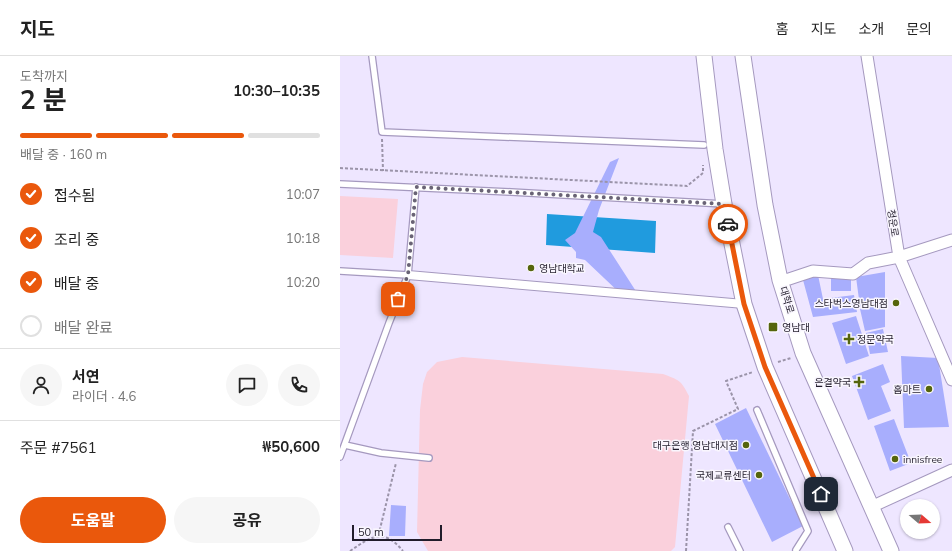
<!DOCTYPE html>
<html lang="ko">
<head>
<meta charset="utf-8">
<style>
  body { margin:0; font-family:Mulish,"Noto Sans KR",sans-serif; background:#f6f6f6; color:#222; height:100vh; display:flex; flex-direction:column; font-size:15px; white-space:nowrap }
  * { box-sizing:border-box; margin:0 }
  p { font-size:13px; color:#767676 }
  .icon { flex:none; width:22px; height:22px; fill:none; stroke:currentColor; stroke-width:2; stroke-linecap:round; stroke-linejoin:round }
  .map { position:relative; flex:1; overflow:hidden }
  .drawer { display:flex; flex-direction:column; background:#fff; width:340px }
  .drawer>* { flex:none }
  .needle { width:26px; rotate:109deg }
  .fabs { position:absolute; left:560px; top:443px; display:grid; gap:8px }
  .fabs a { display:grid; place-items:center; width:40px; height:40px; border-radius:50%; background:#fff; box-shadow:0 1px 3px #0004; font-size:20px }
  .scale { position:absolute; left:12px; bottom:10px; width:90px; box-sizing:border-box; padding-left:4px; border:2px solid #211c2b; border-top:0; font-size:11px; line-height:14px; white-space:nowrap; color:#211c2b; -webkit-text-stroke:3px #f9f6fe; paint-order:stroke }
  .pin { position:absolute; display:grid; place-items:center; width:34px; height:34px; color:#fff; margin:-17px; border-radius:8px; box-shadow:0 2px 6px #0006 }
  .courier { position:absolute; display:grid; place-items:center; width:40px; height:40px; margin:-20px; border:3px solid #ea580c; border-radius:50%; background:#fff; color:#222; box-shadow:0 1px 5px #0007 }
  .headline em { font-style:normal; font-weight:700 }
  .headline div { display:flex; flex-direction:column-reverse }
  .headline { display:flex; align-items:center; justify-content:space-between; height:68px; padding:0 20px }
  h1 { font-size:26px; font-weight:700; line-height:30px }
  .bar { display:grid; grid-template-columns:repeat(4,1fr); gap:6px 4px; align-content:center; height:48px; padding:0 20px }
  .bar i { height:5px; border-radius:3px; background:#e0e0e0 }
  .bar .selected { background:#ea580c }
  .bar p { grid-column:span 4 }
  .line { display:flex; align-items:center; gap:10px; padding:0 20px; border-top:1px solid #e0e0e0 }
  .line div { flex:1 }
  .round { display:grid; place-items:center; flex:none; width:42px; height:42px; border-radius:21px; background:#f6f6f6 }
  ol { padding:0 20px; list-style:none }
  li { display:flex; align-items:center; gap:12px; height:44px }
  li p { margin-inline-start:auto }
  li .icon { padding:4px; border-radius:50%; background:#ea580c; color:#fff; stroke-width:4 }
  li:last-child { color:#767676 }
  li i { width:22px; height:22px; border:2px solid #e0e0e0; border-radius:50% }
  .cta { display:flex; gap:8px; margin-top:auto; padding:8px 20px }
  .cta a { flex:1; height:46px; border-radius:24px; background:#ea580c; color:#fff; font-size:16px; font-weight:700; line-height:46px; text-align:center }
  .cta a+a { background:#f6f6f6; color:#222 }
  header { display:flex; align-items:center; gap:24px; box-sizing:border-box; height:56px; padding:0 20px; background:#fff; border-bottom:1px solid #e0e0e0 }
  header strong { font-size:19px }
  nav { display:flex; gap:22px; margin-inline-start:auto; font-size:14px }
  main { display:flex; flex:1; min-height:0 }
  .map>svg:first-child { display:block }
  .green { fill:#fad0dc }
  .water { fill:#209bde }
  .building { fill:#a8aefd }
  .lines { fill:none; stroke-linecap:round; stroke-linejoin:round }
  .service-casing { stroke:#a599bf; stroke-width:8 }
  .pedestrian-casing { stroke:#a599bf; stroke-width:10 }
  .minor-casing { stroke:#a599bf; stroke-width:13 }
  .secondary-casing { stroke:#a599bf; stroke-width:17 }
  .path { stroke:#9b94a9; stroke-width:2; stroke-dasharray:3 2; stroke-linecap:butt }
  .service { stroke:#fff; stroke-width:5.5 }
  .pedestrian { stroke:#fff; stroke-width:8 }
  .minor { stroke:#fff; stroke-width:11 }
  .secondary { stroke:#fff; stroke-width:15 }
  .done { stroke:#696375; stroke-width:4; stroke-dasharray:0 7.2 }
  .route { stroke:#ea580c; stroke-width:5 }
  .poi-dot { fill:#55650c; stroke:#f9f6fe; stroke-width:1.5 }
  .labels { text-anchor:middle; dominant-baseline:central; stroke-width:3; stroke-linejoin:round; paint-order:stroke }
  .street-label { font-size:10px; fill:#211c2b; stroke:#f9f6fe }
  .poi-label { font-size:10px; fill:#211c2b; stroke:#f9f6fe; text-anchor:end }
</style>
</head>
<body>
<header>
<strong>지도</strong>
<nav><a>홈</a><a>지도</a><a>소개</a><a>문의</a></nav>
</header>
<main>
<section class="drawer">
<div class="headline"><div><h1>2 분</h1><p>도착까지</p></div><em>10:30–10:35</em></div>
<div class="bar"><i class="selected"></i><i class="selected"></i><i class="selected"></i><i></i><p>배달 중 · 160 m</p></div>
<ol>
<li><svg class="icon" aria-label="check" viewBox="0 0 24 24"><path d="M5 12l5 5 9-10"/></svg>접수됨<p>10:07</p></li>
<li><svg class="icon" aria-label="check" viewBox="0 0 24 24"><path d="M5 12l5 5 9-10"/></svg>조리 중<p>10:18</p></li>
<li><svg class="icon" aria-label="check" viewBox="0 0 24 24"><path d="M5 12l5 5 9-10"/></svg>배달 중<p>10:20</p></li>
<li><i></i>배달 완료</li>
</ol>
<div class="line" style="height:72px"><a class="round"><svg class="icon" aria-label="person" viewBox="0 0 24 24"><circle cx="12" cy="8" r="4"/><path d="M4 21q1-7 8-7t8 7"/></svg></a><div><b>서연</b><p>라이더 · 4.6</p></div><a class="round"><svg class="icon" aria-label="chat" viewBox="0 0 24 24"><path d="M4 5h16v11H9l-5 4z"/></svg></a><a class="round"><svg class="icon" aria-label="phone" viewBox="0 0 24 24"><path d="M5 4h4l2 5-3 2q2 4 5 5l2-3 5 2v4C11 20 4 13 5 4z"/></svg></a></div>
<div class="line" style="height:52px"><div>주문 #7561</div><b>₩50,600</b></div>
<div class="cta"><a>도움말</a><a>공유</a></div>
</section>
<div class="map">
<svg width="612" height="495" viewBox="0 0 612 495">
  <rect width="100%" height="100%" fill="#eee6ff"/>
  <path class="green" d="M0 140 58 143 53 202 0 199Z
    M122 301 323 318C339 324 341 324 349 340L335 491 331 495H88L77 476 80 354 83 328 87 316 97 306Z"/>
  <path class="water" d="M207 158 316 165 315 197 206 189Z"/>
  <path class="building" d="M279 102 259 154 253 176 261 181 301 243 283 240 245 204 236 202V196L225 184 235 177 270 106Z
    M545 216V244L520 251 516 221Z
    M478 219 483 243 514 239 517 256 473 261 463 224Z
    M491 221 511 222V235H491Z
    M545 247V271L525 275 520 253Z
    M516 260 529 300 506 308 492 267Z
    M543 273 548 296 530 298 526 277Z
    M561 300 598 302 609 371 564 372Z
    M543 308 550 326 541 330 551 355 528 364 512 320Z
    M406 352 463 470 432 486 375 368Z
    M554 363 571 407 550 415 534 370Z
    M51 449 66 450 65 480H49Z"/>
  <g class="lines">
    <defs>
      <path id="service" d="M32 0 42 76 364 89
        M0 128 171 136 384 148
        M0 215 68 219
        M417 354 468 475 456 494
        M5 389 41 397 89 402
        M0 401 49 267 68 219 76 131
        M388 471 400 495"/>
      <path id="pedestrian" d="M68 219 404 248"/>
      <path id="minor" d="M527 0 559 201 612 324
        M440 224 449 223 473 215 513 218 528 207 559 201 612 184
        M531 451 612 414"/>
      <path id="secondary" d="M364 0 375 93 384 148 404 248 425 311 505 495
        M403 0 425 149 440 224 463 297 551 495"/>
    </defs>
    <use href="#service" class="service-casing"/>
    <use href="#pedestrian" class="pedestrian-casing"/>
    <use href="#minor" class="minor-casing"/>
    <use href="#secondary" class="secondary-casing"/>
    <path class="path" d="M42 83 43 115
      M0 112 347 130 363 117V109
      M438 306 451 302
      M33 482 40 473 56 407
      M10 495C31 481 43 471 63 495
      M346 495 353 375 398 353 386 325 413 316"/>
    <use href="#service" class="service"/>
    <use href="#pedestrian" class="pedestrian"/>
    <use href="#minor" class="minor"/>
    <use href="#secondary" class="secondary"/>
  </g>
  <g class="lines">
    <path class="done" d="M58 243 68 219 76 131 384 148 388 168"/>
    <path class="route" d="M388 168 404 248 425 311 481 438"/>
  </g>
  <g class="poi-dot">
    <circle cx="191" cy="212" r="4"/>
    <circle cx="556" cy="247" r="4"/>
    <rect x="428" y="266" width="10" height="10" rx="2"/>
    <path d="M507 277h4v4h4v4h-4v4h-4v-4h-4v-4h4z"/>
    <path d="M517 320h4v4h4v4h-4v4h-4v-4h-4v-4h4z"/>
    <circle cx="589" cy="333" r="4"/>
    <circle cx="406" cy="389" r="4"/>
    <circle cx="555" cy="403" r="4"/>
    <circle cx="419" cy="419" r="4"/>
  </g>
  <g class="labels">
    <g class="street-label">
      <text transform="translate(553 167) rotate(81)">청운로</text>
      <text transform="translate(447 244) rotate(73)">대학로</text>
    </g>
    <g class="poi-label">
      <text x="199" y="212" text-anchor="start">영남대학교</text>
      <text x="548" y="247">스타벅스영남대점</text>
      <text x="442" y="271" text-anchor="start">영남대</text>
      <text x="517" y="283" text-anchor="start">정문약국</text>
      <text x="511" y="326">은결약국</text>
      <text x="581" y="333">홈마트</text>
      <text x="398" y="389">대구은행 영남대지점</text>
      <text x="563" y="403" text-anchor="start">innisfree</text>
      <text x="411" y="419">국제교류센터</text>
    </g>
  </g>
</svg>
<div class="fabs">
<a><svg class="needle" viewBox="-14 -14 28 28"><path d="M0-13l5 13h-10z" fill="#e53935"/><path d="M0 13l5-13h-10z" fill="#767676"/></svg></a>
</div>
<div class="scale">50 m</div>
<div class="pin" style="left:58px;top:243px;background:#ea580c"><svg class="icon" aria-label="bag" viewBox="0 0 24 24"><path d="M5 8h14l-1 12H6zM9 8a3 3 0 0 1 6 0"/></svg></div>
<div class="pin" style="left:481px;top:438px;background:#1f2937"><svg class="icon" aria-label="home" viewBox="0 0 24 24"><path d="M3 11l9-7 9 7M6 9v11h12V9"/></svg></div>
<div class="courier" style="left:388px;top:168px"><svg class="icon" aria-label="car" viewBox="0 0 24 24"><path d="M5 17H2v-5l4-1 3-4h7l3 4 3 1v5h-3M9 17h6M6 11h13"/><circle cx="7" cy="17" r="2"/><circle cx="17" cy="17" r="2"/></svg></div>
</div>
</main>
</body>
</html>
